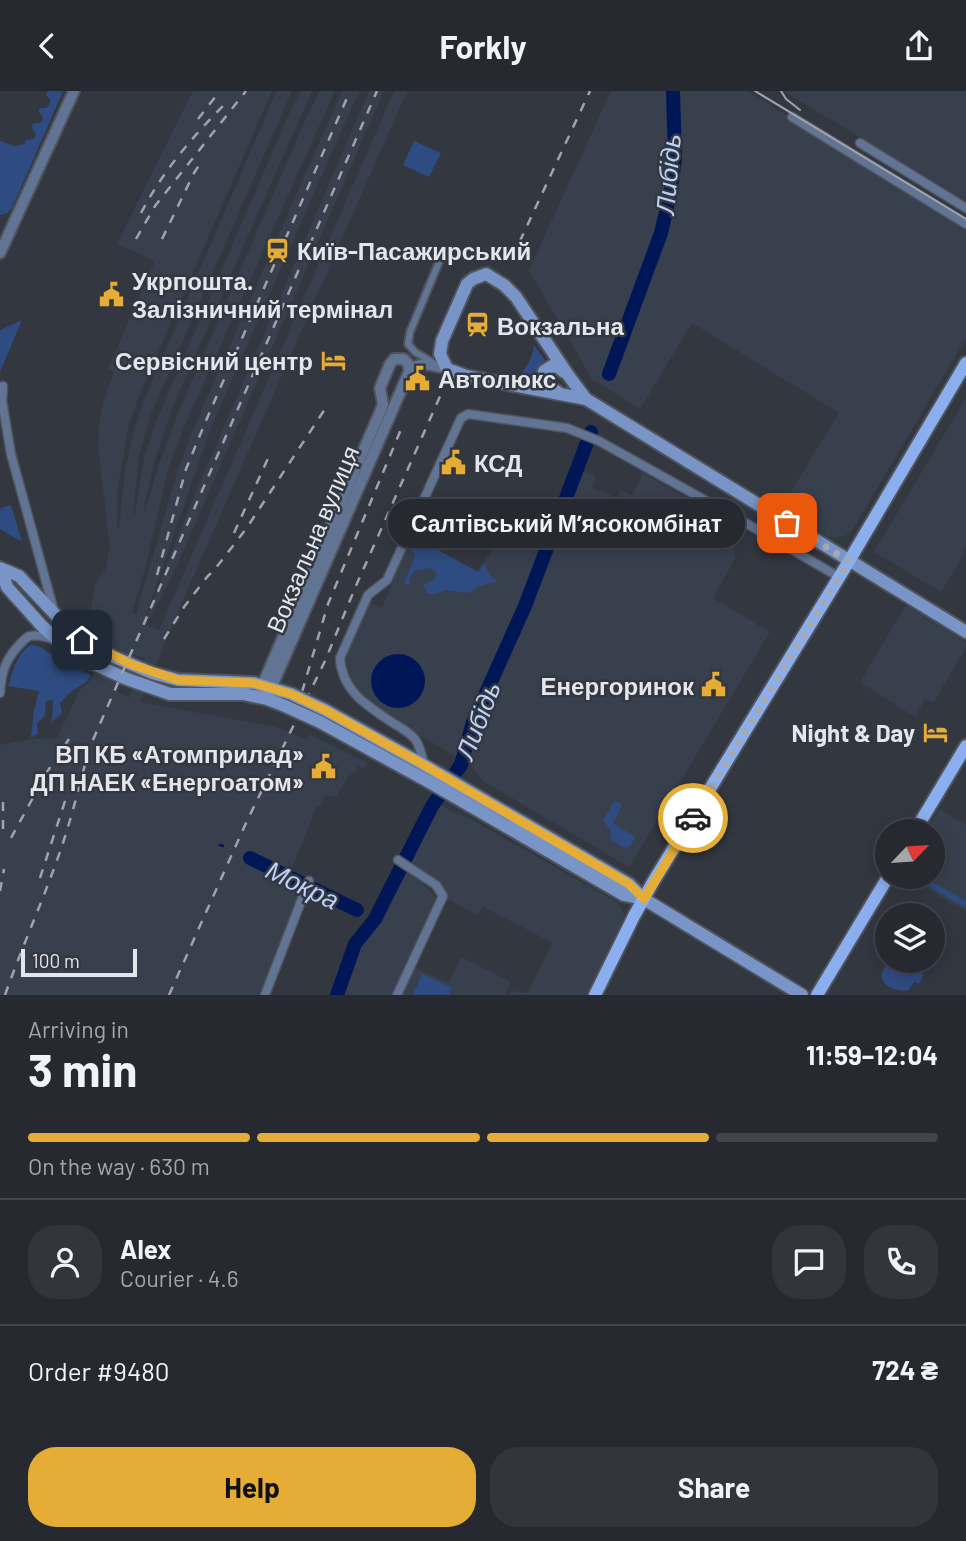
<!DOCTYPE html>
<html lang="en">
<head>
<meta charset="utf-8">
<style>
  body { margin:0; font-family:Barlow,sans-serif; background:#32353c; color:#f1f3f6; height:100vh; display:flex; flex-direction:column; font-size:26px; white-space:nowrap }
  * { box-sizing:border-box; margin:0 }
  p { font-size:23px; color:#a4a6ab }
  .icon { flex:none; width:38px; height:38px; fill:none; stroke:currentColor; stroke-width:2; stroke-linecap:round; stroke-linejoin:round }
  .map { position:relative; height:904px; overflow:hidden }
  .drawer { display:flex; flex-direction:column; background:#262930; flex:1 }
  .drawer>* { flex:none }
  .needle { width:46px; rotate:65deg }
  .buttons { position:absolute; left:875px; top:728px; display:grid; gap:14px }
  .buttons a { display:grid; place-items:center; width:70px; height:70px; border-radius:50%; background:#262930; box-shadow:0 4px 18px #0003,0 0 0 2px #42454c; font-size:35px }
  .scale { position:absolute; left:21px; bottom:18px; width:116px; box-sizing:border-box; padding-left:7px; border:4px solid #e3e6ec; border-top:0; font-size:19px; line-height:24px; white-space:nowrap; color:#e3e6ec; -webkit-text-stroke:5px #333740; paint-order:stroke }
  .pin { position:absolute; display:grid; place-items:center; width:60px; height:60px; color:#fff; margin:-30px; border-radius:14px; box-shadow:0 4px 10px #0006 }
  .courier { position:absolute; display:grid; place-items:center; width:70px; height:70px; margin:-35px; border:5px solid #e5ad35; border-radius:50%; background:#fff; color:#222; box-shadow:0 2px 9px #0007 }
  .bubble { position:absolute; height:49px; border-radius:24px; background:#262930; box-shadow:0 4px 18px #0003,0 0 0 2px #42454c; font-size:23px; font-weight:700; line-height:49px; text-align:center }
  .headline em { font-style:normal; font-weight:700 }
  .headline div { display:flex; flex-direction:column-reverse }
  .headline { display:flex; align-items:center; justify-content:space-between; height:119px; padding:0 28px }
  h1 { font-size:46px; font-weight:700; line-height:52px }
  .bar { display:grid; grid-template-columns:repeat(4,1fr); gap:10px 7px; align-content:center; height:84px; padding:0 28px }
  .bar i { height:9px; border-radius:5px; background:#42454c }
  .bar .on { background:#e5ad35 }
  .bar p { grid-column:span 4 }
  .line { display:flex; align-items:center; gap:18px; padding:0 28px; border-top:2px solid #42454c }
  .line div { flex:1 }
  .round { display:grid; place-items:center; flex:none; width:74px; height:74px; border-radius:28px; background:#32353c }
  .button { display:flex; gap:14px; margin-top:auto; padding:14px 28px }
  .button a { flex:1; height:80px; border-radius:28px; background:#e5ad35; color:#111; font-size:28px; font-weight:700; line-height:80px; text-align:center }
  .button a+a { background:#32353c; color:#f1f3f6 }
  header { display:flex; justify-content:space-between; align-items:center; height:91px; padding:0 28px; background:#262930; font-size:32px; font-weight:700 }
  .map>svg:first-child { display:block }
  .built { fill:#38404e; fill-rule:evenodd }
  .green { fill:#2f4c82 }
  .water { fill:#001757 }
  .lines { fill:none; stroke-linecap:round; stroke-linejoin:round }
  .stream { stroke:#001757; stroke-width:2.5 }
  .river { stroke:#001757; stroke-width:14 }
  .pedestrian-casing { stroke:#4f535c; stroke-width:10 }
  .minor-casing { stroke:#4f535c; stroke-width:11 }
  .tertiary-casing { stroke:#4f535c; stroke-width:14 }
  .secondary-casing { stroke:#4f535c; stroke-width:16 }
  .primary-casing { stroke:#4f535c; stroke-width:16 }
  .pedestrian { stroke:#627493; stroke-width:6 }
  .minor { stroke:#627493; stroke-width:8 }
  .tertiary { stroke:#627493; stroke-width:10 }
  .secondary { stroke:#7995c7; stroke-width:12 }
  .primary { stroke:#8aaeee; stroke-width:12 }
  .tram { stroke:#9fa3aa; stroke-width:2 }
  .rail { stroke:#9fa3aa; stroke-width:2.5; stroke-dasharray:9 9; stroke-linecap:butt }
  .secondary-bridge-casing { stroke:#4f535c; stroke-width:16; stroke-linecap:butt }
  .secondary-bridge { stroke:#7995c7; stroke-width:12 }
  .done { stroke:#a5a9b0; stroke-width:7; stroke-dasharray:0 12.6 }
  .route { stroke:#e5ad35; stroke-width:9 }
  .labels { text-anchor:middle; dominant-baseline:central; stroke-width:5; stroke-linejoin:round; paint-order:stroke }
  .poi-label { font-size:24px; font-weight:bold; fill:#e3e6ec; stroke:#333740; text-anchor:start }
  .street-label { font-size:24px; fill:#e3e6ec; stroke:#333740 }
  .water-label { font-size:26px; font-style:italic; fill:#bbd1f8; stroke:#333740 }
</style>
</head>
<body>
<header><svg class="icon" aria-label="back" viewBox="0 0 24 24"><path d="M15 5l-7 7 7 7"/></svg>Forkly<svg class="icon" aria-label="share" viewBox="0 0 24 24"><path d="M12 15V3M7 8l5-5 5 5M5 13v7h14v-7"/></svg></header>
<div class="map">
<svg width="966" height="904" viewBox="0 0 966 904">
  <rect width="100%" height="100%" fill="#333740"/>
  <path class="built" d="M193 0H272L139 305 128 337 121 378 117 402V437L119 438 125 379 134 339 145 307 273 8 277 0H292L150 325 139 366 133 423H135L144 368 156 331 291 18 301 0H312L172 317 154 372 145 412 144 424 159 373 179 320 308 23 320 0H335L184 336 168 378 146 474 132 522 136 524 177 381 192 341 342 0H359L212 334 145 527 146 528 189 417 369 0H384L171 488 146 534 159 539 394 0H407L183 509 140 611 276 636 306 648 309 643 368 672 363 677 358 675 355 682H350L336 706 325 704 319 715H317L292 777 302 797 261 904H0V654L29 648 57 647 80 599 90 590 106 550 108 537 91 518 95 492 105 479 110 457 98 355 99 336 103 312 114 281 108 278 155 170 117 153ZM134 563 145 568 129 607 118 601Z
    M611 0H748L966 135V247L853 438 845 445 834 447 828 446 781 417 839 322 692 232 640 318 592 288 529 179Z
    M786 0H966V110L788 3Z
    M966 307V456L962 462 964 463 941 501 874 461Z
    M571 376 596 385 592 397 617 406 621 399 632 404 643 382 737 436 732 452 736 464 735 468 713 507 770 541 629 776 483 690 470 674 378 619 352 596 344 563 369 512 382 517 405 460 416 447 479 481 492 457 471 445 481 425 536 452 535 456 542 459Z
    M906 514 966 551V557L933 612 925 608 915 626 860 591Z
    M434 710 457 723 458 721 615 810 620 814 624 824 623 829 588 904H507L513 900 527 902 553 852 483 816 477 824 450 809H447L421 780 398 767 426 715Z
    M939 718 966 734V820L906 786H933V740H926Z
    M405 779 421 790 438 809 394 904H341L359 851 381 826Z
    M461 866 511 891 505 904H403L415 877 449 892Z"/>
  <path class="green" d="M48 0H63L12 117 7 122 0 124V50L15 55 24 53 26 49 34 48 36 43 32 37 33 33 40 32 43 29 42 24 38 20 40 17H46L50 13V8L46 4Z
    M414 50 441 62 429 86 403 74Z
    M22 229 0 281V239Z
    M534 254 545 269 537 276V288L518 286C527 276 532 268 534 254Z
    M11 414 22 451 0 438V420L1 417Z
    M481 425 536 452 517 458 492 457 471 445Z
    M412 445 478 481 484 472 490 485 498 490 478 495 469 502 445 499 436 503H428L423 494 434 489 437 483 431 477 414 480 409 489 411 494 404 492 416 463 406 457Z
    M31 554 40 556 67 573 91 584C87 593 80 594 73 599 69 602 64 608 60 612L62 622 52 631 53 609 46 610 45 624 37 632 38 643 31 647 34 619 39 600 8 595C13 581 17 561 31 554Z
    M614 710 622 714 613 732 635 746 631 754 626 758 611 749 610 738 603 730Z
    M251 761 294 782 307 791 304 800 255 776 258 774 257 771 249 767Z
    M923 786 966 810V817L920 790Z
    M889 870H909L907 874 924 884 919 893 914 891 909 899C901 901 884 898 882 887 881 881 886 875 889 870Z
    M422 883 452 897 449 904H413Z"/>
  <path class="water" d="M371 590a27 27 0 1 1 54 0a27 27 0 1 1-54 0Z"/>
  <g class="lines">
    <path class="stream" d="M220 754 223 755"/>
    <path class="river" d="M609 283 661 142 670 104 675 68 673 0
      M250 767 357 819
      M337 904 355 853 375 828 432 715 461 674 473 631 525 515 591 341"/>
    <defs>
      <path id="pedestrian" d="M432 271 415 261 408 253 410 241 444 159"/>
      <path id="minor" d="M792 26 966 133
        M860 52 966 117
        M3 295 2 310 11 363 54 520
        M0 602C1 581 6 567 21 552 24 549 26 546 30 545 37 543 46 546 52 548
        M424 674C422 665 420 655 415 648 409 641 400 636 393 632 367 615 342 600 340 567L368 504 387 489 461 327 468 323 567 337 599 350 737 427 839 486
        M309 791V790
        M265 904 305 800
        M397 904 443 805 436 794 398 769"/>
      <path id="tertiary" d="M0 162 74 0
        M259 602 383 314 380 297 390 273 394 268H404L409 274V281
        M269 602 409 281C419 269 433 274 447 278"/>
      <path id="secondary" d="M558 301C548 296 543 291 544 280L552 275 558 276 564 281
        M586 308 568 284 516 206 504 194 486 183 473 188 467 193 442 250 440 263 447 278 466 285 586 308 966 541
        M0 477 19 485 65 534 82 549 114 566 152 582 178 589 254 592 291 603
        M1 478 7 496 42 535 56 548 83 568 127 588 170 603H243L267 608 285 615
        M325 619 424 674 629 793 644 808 802 904
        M320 631 431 692 624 804 643 808"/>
      <path id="primary" d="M915 740 966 655
        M595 904 634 825 653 791 849 470 966 272
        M817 904 888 786"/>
    </defs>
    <use href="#pedestrian" class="pedestrian-casing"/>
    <use href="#minor" class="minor-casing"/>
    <use href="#tertiary" class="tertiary-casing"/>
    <use href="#secondary" class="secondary-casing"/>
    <use href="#primary" class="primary-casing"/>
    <use href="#pedestrian" class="pedestrian"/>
    <use href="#minor" class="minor"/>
    <use href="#tertiary" class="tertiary"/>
    <use href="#secondary" class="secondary"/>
    <use href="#primary" class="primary"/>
    <path class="tram" d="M755 0 966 128
      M781 0 786 8 800 19"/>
    <path class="rail" d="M198 28 220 0
      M141 122C163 80 193 45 226 12
      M136 148 155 115 246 0
      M162 148 194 82 203 68
      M512 167 590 0
      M234 442 270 363
      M157 484 186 378 205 332 350 0
      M164 548 184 516 207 486 215 478 246 438 327 315
      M302 601 328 513 402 336
      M3 711V744
      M11 747 47 681 69 648
      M40 787 67 704
      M0 800 4 778
      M5 904C23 853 46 803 63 752 73 721 81 689 89 658L377 0
      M169 904 246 732 325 570 355 497 442 301"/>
    <defs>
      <path id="secondary-bridge" d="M291 603 325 619
        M285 615 320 631"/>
    </defs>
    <use href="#secondary-bridge" class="secondary-bridge-casing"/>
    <use href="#secondary-bridge" class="secondary-bridge"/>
  </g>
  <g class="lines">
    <path class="done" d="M693 727 849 470 787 432"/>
    <path class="route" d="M82 549 133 574 178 589 254 592 291 603 325 619 424 674 629 793 644 808 693 727"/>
  </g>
  <defs>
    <symbol id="station-bare" viewBox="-9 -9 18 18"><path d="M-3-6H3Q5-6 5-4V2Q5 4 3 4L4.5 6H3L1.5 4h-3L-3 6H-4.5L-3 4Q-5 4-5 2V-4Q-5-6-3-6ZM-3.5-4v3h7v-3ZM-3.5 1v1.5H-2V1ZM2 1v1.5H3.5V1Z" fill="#e5ad35" stroke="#333740" stroke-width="2.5" paint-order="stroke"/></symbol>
    <symbol id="civic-bare" viewBox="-9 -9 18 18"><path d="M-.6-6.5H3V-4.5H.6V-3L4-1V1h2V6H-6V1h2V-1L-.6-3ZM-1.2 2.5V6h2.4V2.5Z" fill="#e5ad35" stroke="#333740" stroke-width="2.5" paint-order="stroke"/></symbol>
    <symbol id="hotel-bare" viewBox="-9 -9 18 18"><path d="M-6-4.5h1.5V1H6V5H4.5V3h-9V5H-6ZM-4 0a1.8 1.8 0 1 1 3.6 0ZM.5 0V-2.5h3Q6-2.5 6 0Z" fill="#e5ad35" stroke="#333740" stroke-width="2.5" paint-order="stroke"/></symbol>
  </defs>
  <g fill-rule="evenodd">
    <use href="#station-bare" x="260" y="142" width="35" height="35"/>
    <use href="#civic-bare" x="94" y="186" width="35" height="35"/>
    <use href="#station-bare" x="460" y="216" width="35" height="35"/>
    <use href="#hotel-bare" x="316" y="252" width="35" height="35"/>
    <use href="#civic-bare" x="400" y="270" width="35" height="35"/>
    <use href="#civic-bare" x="436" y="354" width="35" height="35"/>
    <use href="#civic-bare" x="696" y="576" width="35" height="35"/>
    <use href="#hotel-bare" x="918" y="624" width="35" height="35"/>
    <use href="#civic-bare" x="306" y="658" width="35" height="35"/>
  </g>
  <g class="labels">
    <g class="poi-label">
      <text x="297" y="159">Київ-Пасажирський</text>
      <text x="132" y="189">Укрпошта.<tspan x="132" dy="28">Залізничний термінал</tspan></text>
      <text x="497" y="234">Вокзальна</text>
      <text x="313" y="269" text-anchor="end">Сервісний центр</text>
      <text x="438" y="287">Автолюкс</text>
      <text x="474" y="371">КСД</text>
      <text x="694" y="594" text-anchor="end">Енергоринок</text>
      <text x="915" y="641" text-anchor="end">Night &amp; Day</text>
      <text x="304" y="662" text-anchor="end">ВП КБ «Атомприлад»<tspan x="304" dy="28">ДП НАЕК «Енергоатом»</tspan></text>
    </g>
    <g class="street-label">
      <text transform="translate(312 448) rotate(-67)">Вокзальна вулиця</text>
    </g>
    <g class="water-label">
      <text transform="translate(667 83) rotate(-85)">Либідь</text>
      <text transform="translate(477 629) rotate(-69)">Либідь</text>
      <text transform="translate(303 793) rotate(26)">Мокра</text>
    </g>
  </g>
</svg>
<div class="buttons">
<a><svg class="needle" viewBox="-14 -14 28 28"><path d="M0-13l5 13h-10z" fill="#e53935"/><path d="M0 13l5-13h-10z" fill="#a4a6ab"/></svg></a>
<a><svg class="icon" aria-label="layers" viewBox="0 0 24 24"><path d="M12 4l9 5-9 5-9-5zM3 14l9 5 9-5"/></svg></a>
</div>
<div class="scale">100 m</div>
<div class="pin" style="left:787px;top:432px;background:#ea580c"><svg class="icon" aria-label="bag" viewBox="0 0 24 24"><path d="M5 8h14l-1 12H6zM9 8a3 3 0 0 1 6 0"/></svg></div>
<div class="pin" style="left:82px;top:549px;background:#1f2937"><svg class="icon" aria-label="home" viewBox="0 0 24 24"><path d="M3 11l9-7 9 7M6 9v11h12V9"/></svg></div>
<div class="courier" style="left:693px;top:727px"><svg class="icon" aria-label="car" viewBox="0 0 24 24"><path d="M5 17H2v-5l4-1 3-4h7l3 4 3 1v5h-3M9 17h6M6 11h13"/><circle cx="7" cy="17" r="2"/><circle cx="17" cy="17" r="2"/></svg></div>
<div class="bubble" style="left:388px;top:408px;width:357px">Салтівський Мʼясокомбінат</div>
</div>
<section class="drawer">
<div class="headline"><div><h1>3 min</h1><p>Arriving in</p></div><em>11:59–12:04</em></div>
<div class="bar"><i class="on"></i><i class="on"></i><i class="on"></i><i></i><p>On the way · 630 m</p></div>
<div class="line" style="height:126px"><a class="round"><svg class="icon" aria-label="person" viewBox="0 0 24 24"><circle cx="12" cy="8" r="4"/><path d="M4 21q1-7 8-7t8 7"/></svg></a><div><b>Alex</b><p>Courier · 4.6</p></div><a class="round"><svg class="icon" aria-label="chat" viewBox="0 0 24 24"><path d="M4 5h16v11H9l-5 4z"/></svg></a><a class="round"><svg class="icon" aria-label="phone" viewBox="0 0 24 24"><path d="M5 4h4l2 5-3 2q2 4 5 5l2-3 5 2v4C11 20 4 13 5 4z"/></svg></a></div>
<div class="line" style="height:91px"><div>Order #9480</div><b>724 ₴</b></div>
<div class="button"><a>Help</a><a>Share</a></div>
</section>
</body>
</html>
